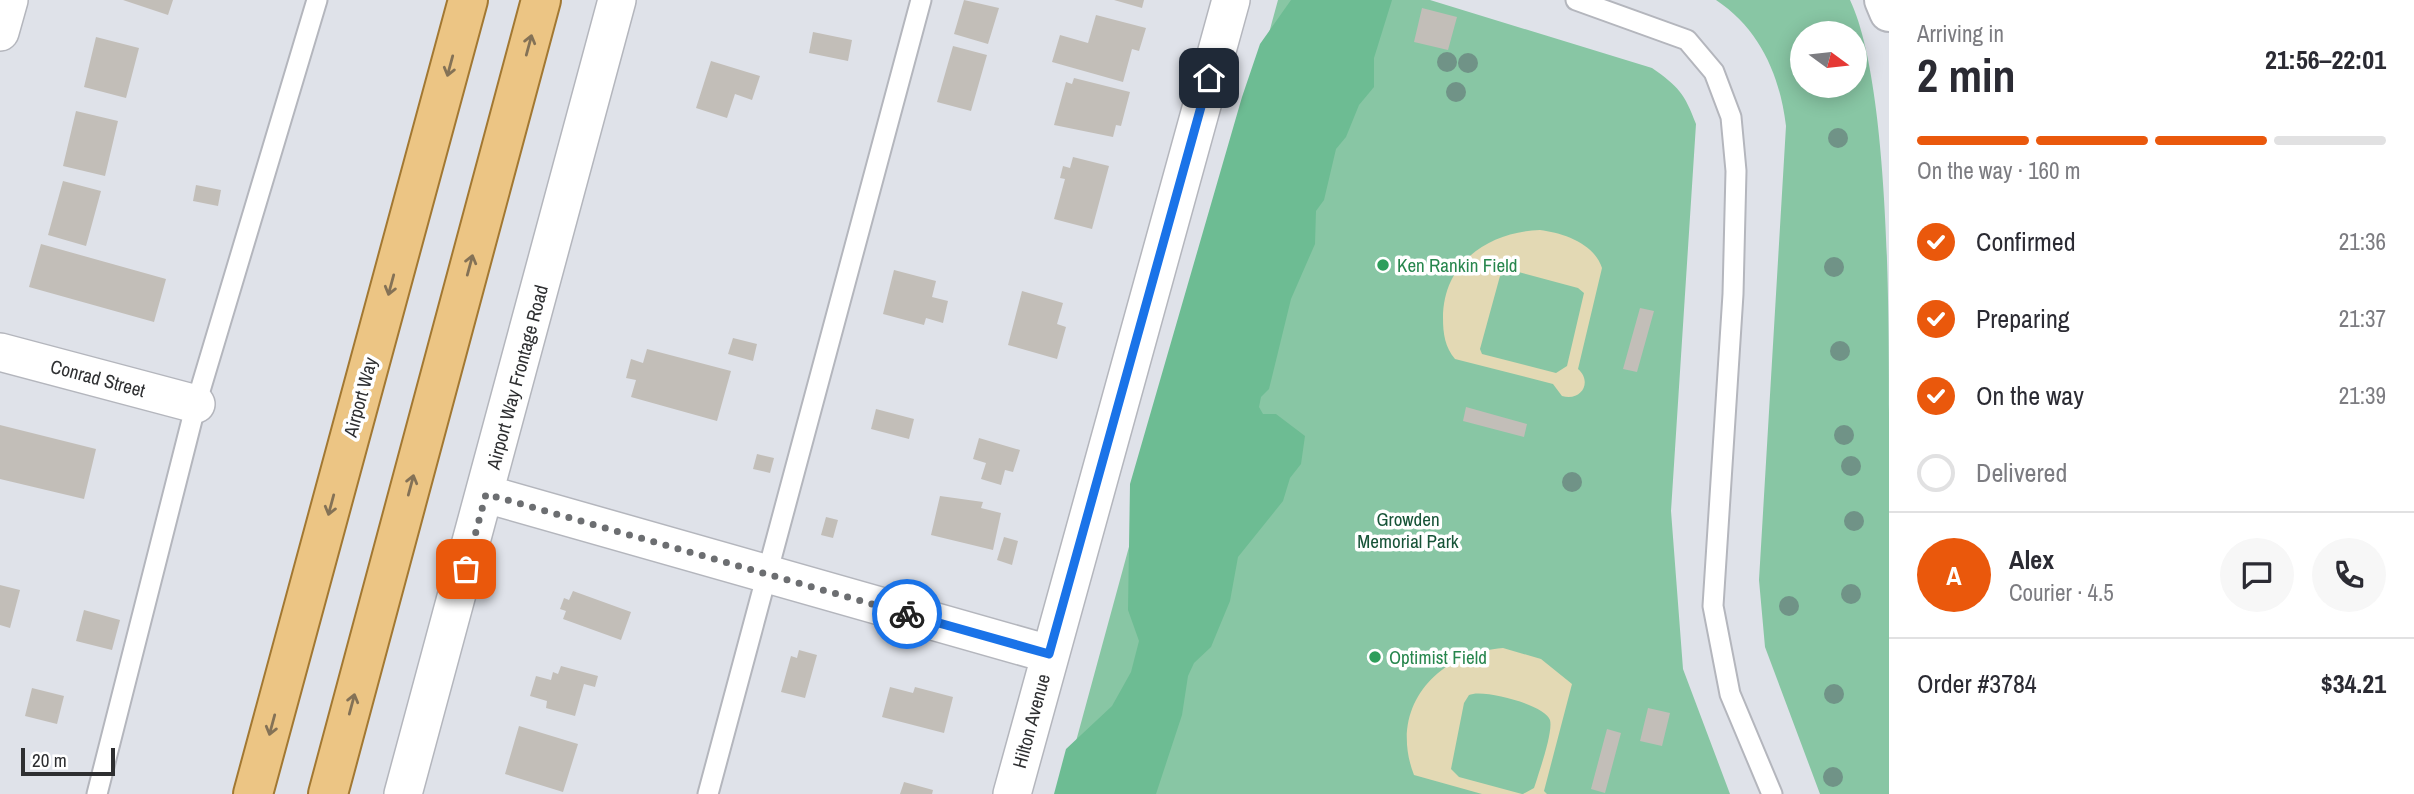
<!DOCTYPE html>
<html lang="en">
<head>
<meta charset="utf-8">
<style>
  body { margin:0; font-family:"Archivo Narrow",sans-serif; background:#f7f7f7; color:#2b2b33; height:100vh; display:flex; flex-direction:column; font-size:26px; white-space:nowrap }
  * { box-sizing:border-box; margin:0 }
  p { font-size:23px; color:#7c7c81 }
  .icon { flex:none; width:38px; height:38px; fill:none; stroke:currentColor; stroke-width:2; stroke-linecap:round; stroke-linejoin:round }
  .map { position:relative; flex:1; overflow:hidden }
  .details { display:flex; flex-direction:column; background:#fff; width:525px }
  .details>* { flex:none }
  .needle { width:46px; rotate:105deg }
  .controls { position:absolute; left:1790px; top:21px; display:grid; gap:14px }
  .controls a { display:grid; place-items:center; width:77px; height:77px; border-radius:50%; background:#fff; box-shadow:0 4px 18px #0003; font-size:35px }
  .scale { position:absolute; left:21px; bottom:18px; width:94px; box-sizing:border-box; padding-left:7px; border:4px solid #2e2f31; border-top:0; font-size:19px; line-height:24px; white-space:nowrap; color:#2e2f31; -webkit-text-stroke:5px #fff; paint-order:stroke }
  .pin { position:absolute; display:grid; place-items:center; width:60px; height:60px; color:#fff; margin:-30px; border-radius:14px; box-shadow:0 4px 10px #0006 }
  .courier { position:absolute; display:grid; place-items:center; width:70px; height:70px; margin:-35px; border:5px solid #1a73e8; border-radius:50%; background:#fff; color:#222; box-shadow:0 2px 9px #0007 }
  .head em { font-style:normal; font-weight:700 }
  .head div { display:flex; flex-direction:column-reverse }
  .head { display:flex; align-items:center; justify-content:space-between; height:119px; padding:0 28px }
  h1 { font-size:46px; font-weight:700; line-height:52px }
  .bar { display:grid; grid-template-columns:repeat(4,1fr); gap:10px 7px; align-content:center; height:84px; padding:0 28px }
  .bar i { height:9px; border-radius:5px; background:#e1e1e2 }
  .bar .selected { background:#ea580c }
  .bar p { grid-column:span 4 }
  .line { display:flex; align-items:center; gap:18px; padding:0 28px; border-top:2px solid #e1e1e2 }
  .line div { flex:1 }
  .round { display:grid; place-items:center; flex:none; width:74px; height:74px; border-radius:37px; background:#f7f7f7 }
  ol { padding:0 28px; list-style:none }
  li { display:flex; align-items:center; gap:21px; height:77px }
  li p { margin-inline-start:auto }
  li .icon { padding:7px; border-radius:50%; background:#ea580c; color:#fff; stroke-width:4 }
  li:last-child { color:#7c7c81 }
  li i { width:38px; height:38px; border:4px solid #e1e1e2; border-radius:50% }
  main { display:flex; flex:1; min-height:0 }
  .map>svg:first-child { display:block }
  .green { fill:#88c6a4; fill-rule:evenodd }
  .forest { fill:#6dbc93 }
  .sand { fill:#e3d9b4; fill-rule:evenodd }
  .building { fill:#c2beb8 }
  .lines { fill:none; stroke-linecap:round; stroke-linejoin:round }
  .service-casing { stroke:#b4b6bd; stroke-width:23 }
  .minor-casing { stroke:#b4b6bd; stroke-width:40 }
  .tertiary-casing { stroke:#b4b6bd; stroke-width:42 }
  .primary-casing { stroke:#a27832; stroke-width:42 }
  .service { stroke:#fff; stroke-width:19 }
  .minor { stroke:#fff; stroke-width:37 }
  .tertiary { stroke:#fff; stroke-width:38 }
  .primary { stroke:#ecc584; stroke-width:38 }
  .tree { fill:#709387 }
  .oneway { stroke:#847256 }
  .done { stroke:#6c6e71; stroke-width:7; stroke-dasharray:0 12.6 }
  .route { stroke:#1a73e8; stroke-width:9 }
  .leisure-dot { fill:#2e9e5b; stroke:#fff; stroke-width:2.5 }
  .labels { text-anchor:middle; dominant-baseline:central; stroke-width:7; stroke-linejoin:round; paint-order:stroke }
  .leisure-label { font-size:19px; fill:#27864d; stroke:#fff; text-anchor:start }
  .street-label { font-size:19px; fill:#2e2f31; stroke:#fff }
  .park-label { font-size:19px; fill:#165337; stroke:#fff }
</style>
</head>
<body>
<main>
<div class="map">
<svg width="1889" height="794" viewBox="0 0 1889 794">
  <rect width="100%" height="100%" fill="#dfe2e9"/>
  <path class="green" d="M1278 0H1430L1652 68C1678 86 1685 94 1696 124L1671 511 1683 669 1730 794H1083L1063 789Z
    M1716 0H1850C1889 82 1889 310 1889 412 1889 540 1889 667 1889 794H1820L1765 647 1759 580 1786 126C1780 76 1760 29 1716 0ZM1802 33H1855V86H1802Z"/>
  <path class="forest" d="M1291 0H1392L1374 58V87L1359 105 1346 137 1336 149 1324 200 1316 211 1315 244 1291 299 1269 389 1261 397 1259 407 1263 414H1276L1305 436 1301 464 1290 478 1283 501 1238 557 1230 601 1218 630 1211 647 1194 663 1188 676 1182 715 1156 794H1054L1066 749 1112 706 1131 672 1139 641 1128 610 1130 484 1242 97 1260 44Z"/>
  <path class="sand" d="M1540 230C1563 233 1594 243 1602 268L1578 369C1593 382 1581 402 1562 396L1553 384 1455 359C1445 347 1443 334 1443 318 1443 263 1488 232 1540 230ZM1507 269 1578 288 1584 293 1567 366 1556 373 1482 354 1480 349 1500 276Z
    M1503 648 1541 659 1572 684 1544 791 1547 794H1523L1534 788 1537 779C1541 766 1553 731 1550 720 1546 705 1482 688 1469 695L1464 703 1451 769 1459 777 1522 794H1482L1414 775C1388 708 1436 653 1503 648Z"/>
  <path class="building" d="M123 0H173L168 15Z
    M964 0 999 8 988 44 954 34Z
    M1114 0H1144L1142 8Z
    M1422 8 1457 17 1448 50 1414 42Z
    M1096 15 1146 28 1139 51 1132 49 1123 82 1052 62 1060 35 1088 43Z
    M813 32 852 40 848 61 809 53Z
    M96 37 139 48 126 98 84 87Z
    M953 46 987 55 971 111 937 102Z
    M711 61 760 76 752 100 735 94 727 118 696 108Z
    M1074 78 1130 92 1121 126 1116 125 1113 137 1054 125 1066 82 1072 84Z
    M76 111 118 121 105 176 63 166Z
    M1073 157 1109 166 1092 229 1054 219 1065 179 1060 178 1063 166 1070 168Z
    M63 181 101 191 86 246 48 235Z
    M196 185 221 190 218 206 193 201Z
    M41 244 166 279 154 322 29 287Z
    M894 270 936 281 932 297 948 301 943 323 926 318 924 325 883 314Z
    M1022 291 1063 303 1057 324 1066 327 1057 359 1008 345Z
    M1640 308 1654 311 1637 372 1623 369Z
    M733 338 757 344 753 361 728 354Z
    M647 349 731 371 717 421 631 397 636 380 626 378 631 359 643 363Z
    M1466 407 1527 424 1524 437 1463 421Z
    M876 409 914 419 909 439 871 429Z
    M0 425 96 449 84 499 0 479Z
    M979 438 1020 450 1013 472 1005 470 1001 485 981 479 986 463 973 459Z
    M757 454 774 458 770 473 753 469Z
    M940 496 983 502 981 508 1001 513 993 550 931 535Z
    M826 517 838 520 833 538 821 535Z
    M1004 537 1018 541 1012 565 997 560Z
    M0 585 20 590 10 628 0 625Z
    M573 591 631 612 621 640 563 619 566 611 560 609 564 598 569 600Z
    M84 610 120 620 112 650 76 641Z
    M799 650 817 655 805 698 781 692 791 656 797 658Z
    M561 666 598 676 595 687 584 684 575 716 546 708 547 701 530 696 536 676 551 680 553 672 558 674Z
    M890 687 913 693 915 687 953 697 944 733 882 717Z
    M32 688 64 696 57 724 25 716Z
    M1648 708 1670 713 1662 746 1640 741Z
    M519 726 578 744 563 792 505 774Z
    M1607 729 1621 733 1605 793 1591 789Z
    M904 782 933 790 932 794H900Z"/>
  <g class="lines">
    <defs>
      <path id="service" d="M1576 0 1687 40 1714 72 1731 117 1736 171 1733 294 1713 606 1730 694 1772 794
        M97 794 196 404 317 0
        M708 794 921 0"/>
      <path id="minor" d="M0 32 9 0
        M0 352 196 404
        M486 494 1049 654
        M403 794 617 0
        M1012 794 1231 0"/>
      <path id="tertiary" d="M1884 0 1889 12"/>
      <path id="primary" d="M253 794 468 0
        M328 794 541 0"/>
    </defs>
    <use href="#service" class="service-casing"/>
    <use href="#minor" class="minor-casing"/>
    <use href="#tertiary" class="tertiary-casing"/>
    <use href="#primary" class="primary-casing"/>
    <use href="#service" class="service"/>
    <use href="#minor" class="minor"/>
    <use href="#tertiary" class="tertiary"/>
    <use href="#primary" class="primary"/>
  </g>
  <g class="tree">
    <circle cx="1447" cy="62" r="10"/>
    <circle cx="1468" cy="63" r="10"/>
    <circle cx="1456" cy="92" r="10"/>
    <circle cx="1838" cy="138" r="10"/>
    <circle cx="1834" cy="267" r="10"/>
    <circle cx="1840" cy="351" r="10"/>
    <circle cx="1844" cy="435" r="10"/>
    <circle cx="1851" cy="466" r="10"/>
    <circle cx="1572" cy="482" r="10"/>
    <circle cx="1854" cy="521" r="10"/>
    <circle cx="1851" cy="594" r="10"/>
    <circle cx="1789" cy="606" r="10"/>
    <circle cx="1834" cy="694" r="10"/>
    <circle cx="1833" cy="777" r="10"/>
  </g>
  <defs><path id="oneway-shaft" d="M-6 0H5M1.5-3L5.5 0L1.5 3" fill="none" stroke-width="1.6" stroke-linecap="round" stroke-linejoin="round" transform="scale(1.75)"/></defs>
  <g class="oneway">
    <use href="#oneway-shaft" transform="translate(529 45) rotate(-75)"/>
    <use href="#oneway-shaft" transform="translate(450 66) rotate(105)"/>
    <use href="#oneway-shaft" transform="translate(470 265) rotate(-75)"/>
    <use href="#oneway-shaft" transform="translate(391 285) rotate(105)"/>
    <use href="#oneway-shaft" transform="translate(411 485) rotate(-75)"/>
    <use href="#oneway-shaft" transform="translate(331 505) rotate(105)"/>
    <use href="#oneway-shaft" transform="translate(352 704) rotate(-75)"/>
    <use href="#oneway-shaft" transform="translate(272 725) rotate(105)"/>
  </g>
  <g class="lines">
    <path class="done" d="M466 569 486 494 907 614"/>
    <path class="route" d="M907 614 1049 654 1209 78"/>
  </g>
  <g class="leisure-dot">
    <circle cx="1383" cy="265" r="7"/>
    <circle cx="1375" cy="657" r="7"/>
  </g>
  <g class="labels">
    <g class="leisure-label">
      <text x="1397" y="265">Ken Rankin Field</text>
      <text x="1389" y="657">Optimist Field</text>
    </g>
    <g class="street-label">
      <text transform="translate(517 377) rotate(-75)">Airport Way Frontage Road</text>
      <text transform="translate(98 378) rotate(15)">Conrad Street</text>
      <text transform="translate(360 397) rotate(-75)">Airport Way</text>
      <text transform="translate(1031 721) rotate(-75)">Hilton Avenue</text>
    </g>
    <g class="park-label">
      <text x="1408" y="519">Growden<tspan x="1408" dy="22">Memorial Park</tspan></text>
    </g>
  </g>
</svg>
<div class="controls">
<a><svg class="needle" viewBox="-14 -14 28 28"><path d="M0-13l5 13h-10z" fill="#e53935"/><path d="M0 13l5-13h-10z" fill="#7c7c81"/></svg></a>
</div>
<div class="scale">20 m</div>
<div class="pin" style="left:466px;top:569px;background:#ea580c"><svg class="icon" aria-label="bag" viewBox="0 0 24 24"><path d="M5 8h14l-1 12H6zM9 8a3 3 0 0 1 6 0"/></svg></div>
<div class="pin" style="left:1209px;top:78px;background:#1f2937"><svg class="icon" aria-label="home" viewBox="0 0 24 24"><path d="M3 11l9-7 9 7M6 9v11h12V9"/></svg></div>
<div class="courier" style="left:907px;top:614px"><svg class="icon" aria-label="bike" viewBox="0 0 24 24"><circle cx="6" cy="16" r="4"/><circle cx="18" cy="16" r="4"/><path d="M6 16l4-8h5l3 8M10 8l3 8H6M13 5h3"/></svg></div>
</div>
<section class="details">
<div class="head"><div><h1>2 min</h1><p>Arriving in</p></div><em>21:56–22:01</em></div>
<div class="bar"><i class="selected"></i><i class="selected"></i><i class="selected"></i><i></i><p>On the way · 160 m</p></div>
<ol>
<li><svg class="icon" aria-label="check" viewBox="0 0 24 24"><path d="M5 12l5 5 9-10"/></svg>Confirmed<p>21:36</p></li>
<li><svg class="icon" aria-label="check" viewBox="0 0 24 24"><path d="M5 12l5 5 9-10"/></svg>Preparing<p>21:37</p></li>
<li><svg class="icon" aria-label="check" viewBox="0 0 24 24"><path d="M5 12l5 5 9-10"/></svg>On the way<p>21:39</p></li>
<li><i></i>Delivered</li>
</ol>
<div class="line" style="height:126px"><b class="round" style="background:#ea580c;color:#fff">A</b><div><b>Alex</b><p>Courier · 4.5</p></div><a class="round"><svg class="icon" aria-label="chat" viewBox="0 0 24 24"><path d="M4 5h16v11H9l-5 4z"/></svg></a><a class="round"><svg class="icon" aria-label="phone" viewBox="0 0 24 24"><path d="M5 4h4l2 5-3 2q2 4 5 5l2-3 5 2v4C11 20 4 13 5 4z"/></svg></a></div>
<div class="line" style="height:91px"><div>Order #3784</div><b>$34.21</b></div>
</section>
</main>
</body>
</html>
